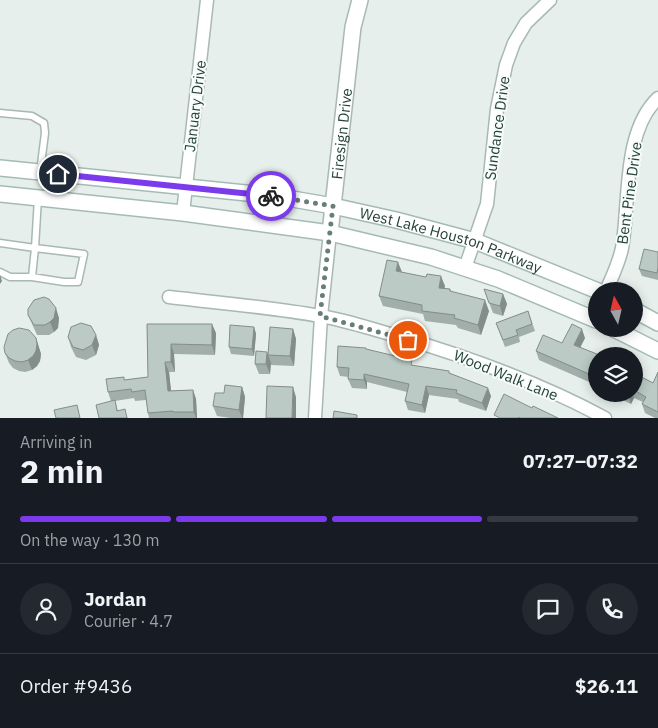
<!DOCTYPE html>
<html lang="en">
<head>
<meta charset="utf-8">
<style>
  body { margin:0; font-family:"IBM Plex Sans",sans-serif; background:#242831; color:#f1f3f6; height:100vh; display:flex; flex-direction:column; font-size:19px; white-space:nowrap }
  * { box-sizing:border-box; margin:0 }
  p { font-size:16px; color:#9ea1a6 }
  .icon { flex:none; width:28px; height:28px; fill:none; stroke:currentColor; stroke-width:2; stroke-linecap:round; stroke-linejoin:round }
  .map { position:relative; height:418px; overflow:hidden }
  .sheet { display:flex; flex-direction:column; background:#171b24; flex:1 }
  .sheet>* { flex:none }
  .needle { width:32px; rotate:352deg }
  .controls { position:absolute; left:588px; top:282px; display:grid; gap:10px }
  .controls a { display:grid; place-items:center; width:55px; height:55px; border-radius:50%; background:#171b24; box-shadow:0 2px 12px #0003; font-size:25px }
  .pin { position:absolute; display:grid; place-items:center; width:42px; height:42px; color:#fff; margin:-21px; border:2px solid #fff; border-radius:50%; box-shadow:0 1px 5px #0007 }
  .courier { position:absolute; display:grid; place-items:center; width:50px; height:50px; margin:-25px; border:4px solid #7c3aed; border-radius:50%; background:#fff; color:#222; box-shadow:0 1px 6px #0007 }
  .head em { font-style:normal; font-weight:700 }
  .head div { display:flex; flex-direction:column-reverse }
  .head { display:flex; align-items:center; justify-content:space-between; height:85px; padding:0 20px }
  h1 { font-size:32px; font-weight:700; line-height:38px }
  .bar { display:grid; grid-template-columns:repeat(4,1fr); gap:8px 5px; align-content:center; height:60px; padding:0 20px }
  .bar i { height:6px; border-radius:4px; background:#363941 }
  .bar .on { background:#7c3aed }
  .bar p { grid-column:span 4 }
  .line { display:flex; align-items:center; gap:12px; padding:0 20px; border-top:1px solid #363941 }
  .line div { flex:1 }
  .round { display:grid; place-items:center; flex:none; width:52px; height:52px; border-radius:26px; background:#242831 }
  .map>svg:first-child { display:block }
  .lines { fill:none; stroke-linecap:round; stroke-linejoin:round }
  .service-casing { stroke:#a8b8b2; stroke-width:9 }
  .minor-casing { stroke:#a8b8b2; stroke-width:15 }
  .tertiary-casing { stroke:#a8b8b2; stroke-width:18 }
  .secondary-casing { stroke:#a4bbb3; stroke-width:18 }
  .service { stroke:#fff; stroke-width:6 }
  .minor { stroke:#fff; stroke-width:12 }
  .tertiary { stroke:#fff; stroke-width:15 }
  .secondary { stroke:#fff; stroke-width:15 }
  .wall { fill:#a1aea9 }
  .shaded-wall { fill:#838d89 }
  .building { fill:#bbcac4; stroke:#838d89 }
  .done { stroke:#687f78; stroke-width:5; stroke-dasharray:0 9 }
  .route { stroke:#7c3aed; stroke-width:6 }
  .labels { text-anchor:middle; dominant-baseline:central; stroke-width:4; stroke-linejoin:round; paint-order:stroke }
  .street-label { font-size:15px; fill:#24423a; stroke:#f7fbf9 }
</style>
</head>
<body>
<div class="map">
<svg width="658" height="418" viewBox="0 0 658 418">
  <rect width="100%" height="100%" fill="#e6efeb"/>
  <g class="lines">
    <defs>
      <path id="service" d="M0 113 32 116 44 123 45 133 40 172
        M0 243 35 248 32 277
        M0 272 10 277H32L64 282H78L84 254 35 248 38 198"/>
      <path id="minor" d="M183 213 207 0
        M465 268 487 204 497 109 506 65 514 43 526 23 550 0
        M606 291C612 277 619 263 622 248 630 203 622 132 658 98
        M169 297C219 303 270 307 320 316 346 320 371 329 397 336 468 357 539 382 605 418
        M315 418 321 316 330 233"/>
      <g id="tertiary">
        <path id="s1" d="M330 233 353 27 360 0"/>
      </g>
      <g id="secondary">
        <path id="s2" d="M0 168 275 196 333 206 396 220 475 241 598 291"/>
        <path d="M0 194 183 213 330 233 431 257 498 279 596 320"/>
        <path d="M634 310 658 323"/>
        <path d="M614 329 658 351"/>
      </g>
    </defs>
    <use href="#service" class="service-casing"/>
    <use href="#minor" class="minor-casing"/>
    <use href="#tertiary" class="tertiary-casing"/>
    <use href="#secondary" class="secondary-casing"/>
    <use href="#service" class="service"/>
    <use href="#minor" class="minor"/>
    <use href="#tertiary" class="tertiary"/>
    <use href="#secondary" class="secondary"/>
  </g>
  <path class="wall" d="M658 252V280L642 276 639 269Z
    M402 272 445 286 444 288 450 289 451 291 489 311 481 335 458 328 456 325 425 321 423 314 383 306 379 296Z
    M484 289 503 294 507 304 503 316 493 313Z
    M528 311 535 331 519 337 520 342 505 347 496 323Z
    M28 315 59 318 58 328 54 332 49 335H37Z
    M147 324 216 333 215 355 174 354 175 372H169L171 391 193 390 196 399 197 418H149L148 413 146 400 135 401 134 398 115 401 118 411 128 418H99L111 401 108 392 125 380 148 377Z
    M254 327 256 334 254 356 231 354 229 347Z
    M293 329 296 339 294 366 271 365V363L270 374H259L255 364 268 354Z
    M96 335 99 345 96 355 86 360 76 357 71 347 68 337Z
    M36 338 41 354 40 361 37 366 32 370 25 372 19 371 13 368 9 363 5 353Z
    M585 338 580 347 596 356V385L539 360 536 351 562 343Z
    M367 349 414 366 450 373 491 396 486 411 459 402 458 399 429 395 425 413 408 410 405 401 407 392 367 382V389L352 388 348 379 349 377 340 376 337 367Z
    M658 372V418H655L645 413 642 404 643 402 634 398 631 404 610 394H634V373L653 383Z
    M242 387 245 397 243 418H230L217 416 213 406 224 393Z"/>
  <path class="shaded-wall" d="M398 262 402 272 396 271Z
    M0 275 2 281 0 284Z
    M441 276 445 286 443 298 439 288Z
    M503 294 507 304 503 316 500 306Z
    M485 300 489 311 481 335 478 325Z
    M56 308 59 318 58 328 54 332 50 322Z
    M212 324 216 333 215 355 212 345Z
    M254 327 256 334 254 356 252 349Z
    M293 329 296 339 294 366 290 356Z
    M582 329 585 338 577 354 574 345Z
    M96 335 99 345 96 355 92 345Z
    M36 338 41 354 40 361 37 366 32 370 28 360Z
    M171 344 174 354 175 372 171 362Z
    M267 352 271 363 270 374 266 364Z
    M634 357 637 366 634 372Z
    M165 362 169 372 172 400 168 391Z
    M364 374 367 382V389L364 380Z
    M426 386 429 395 425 413 422 405Z
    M242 387 245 397 243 418H242L239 410Z
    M293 387 296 397V418H292Z
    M488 388 491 396 486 411 482 403Z
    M193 390 196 399 197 418H196L194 412Z
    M628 394H633L634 398 631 404 628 395Z"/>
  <path class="building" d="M644 249 658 252V267L657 273 639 269Z
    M387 260 398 262 396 271 426 277 427 274 441 276 439 288 450 289V291L485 300 478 325 454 318 455 315 422 311V305L379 296Z
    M484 289 503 294 500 306 489 303Z
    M44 297 49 299 56 308 54 318 50 322 45 325H34L28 315V309L34 300Z
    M528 311 532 324 516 330 518 335 503 340 496 323Z
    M81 323 91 326 96 335 92 345 83 350 73 347 68 337 71 327Z
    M147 324H212V345L171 344V362H165L168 391 193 390 194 412H173V411L148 413 145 390 132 392 131 389 108 392 106 379 124 377V380L148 377Z
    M572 324 582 329 574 345 602 356H596V377L536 351 543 335 562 343Z
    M230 325 254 327 252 349 229 347Z
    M270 327 293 329 290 356 268 355Z
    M19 328 29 330 36 338 37 344 36 351 33 356 28 360 22 362 15 361 9 358 5 353 4 347 8 334 13 330Z
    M338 346 366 348V349L412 360 411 365 449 371V373L488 388 482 403 456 393 457 390 426 386 422 405 405 401 409 384 364 374V380L348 379 349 368 337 367Z
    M256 351 267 352 266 364H255Z
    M623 351 633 356H620Z
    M658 372V412L642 404 646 397 634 390V373L653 383Z
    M225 385 242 387 239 410 213 406 215 393H224Z
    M267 386 293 387 292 418H266Z
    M504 394 532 408 533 406 558 418H520L519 417 518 418H500L494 415Z
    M115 400 117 411 125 409 127 418H99L96 405Z
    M77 405 80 418H56L54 410Z
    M334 411 357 415V418H333Z"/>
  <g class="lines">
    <path class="done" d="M271 196 333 206 320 316 408 340"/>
    <path class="route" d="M58 174 271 196"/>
  </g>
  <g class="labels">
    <g class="street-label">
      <text transform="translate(195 106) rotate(-83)">January Drive</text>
      <text transform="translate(497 128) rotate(-82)">Sundance Drive</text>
      <text stroke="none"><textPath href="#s1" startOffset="100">Firesign Drive</textPath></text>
      <text transform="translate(629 193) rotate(-82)">Bent Pine Drive</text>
      <text stroke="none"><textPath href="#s2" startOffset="458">West Lake Houston Parkway</textPath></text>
      <text transform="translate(506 375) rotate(22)">Wood Walk Lane</text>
    </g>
  </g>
</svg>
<div class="controls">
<a><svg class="needle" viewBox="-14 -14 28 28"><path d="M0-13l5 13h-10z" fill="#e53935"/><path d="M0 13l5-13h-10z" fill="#9ea1a6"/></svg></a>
<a><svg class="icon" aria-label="layers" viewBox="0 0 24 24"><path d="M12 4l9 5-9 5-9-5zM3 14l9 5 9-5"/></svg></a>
</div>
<div class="pin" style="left:408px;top:340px;background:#ea580c"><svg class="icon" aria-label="bag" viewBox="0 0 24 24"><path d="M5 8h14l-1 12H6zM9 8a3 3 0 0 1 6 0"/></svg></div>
<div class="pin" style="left:58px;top:174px;background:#1f2937"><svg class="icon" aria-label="home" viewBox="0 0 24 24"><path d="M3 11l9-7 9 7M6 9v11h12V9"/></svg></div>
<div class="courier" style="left:271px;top:196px"><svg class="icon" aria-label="bike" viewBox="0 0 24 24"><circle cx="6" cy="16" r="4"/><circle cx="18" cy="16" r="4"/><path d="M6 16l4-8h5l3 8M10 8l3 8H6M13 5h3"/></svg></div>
</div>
<section class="sheet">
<div class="head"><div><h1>2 min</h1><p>Arriving in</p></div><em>07:27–07:32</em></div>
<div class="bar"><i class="on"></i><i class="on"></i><i class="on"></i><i></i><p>On the way · 130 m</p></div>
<div class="line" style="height:90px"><a class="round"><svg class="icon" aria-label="person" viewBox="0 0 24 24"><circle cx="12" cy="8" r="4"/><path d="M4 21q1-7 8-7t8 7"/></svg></a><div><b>Jordan</b><p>Courier · 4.7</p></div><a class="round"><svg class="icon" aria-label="chat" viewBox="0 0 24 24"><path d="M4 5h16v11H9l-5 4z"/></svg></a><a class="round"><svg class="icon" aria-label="phone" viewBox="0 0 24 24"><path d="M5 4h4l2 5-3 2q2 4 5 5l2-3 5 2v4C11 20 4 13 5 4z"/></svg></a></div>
<div class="line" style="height:65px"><div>Order #9436</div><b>$26.11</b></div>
</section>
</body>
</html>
